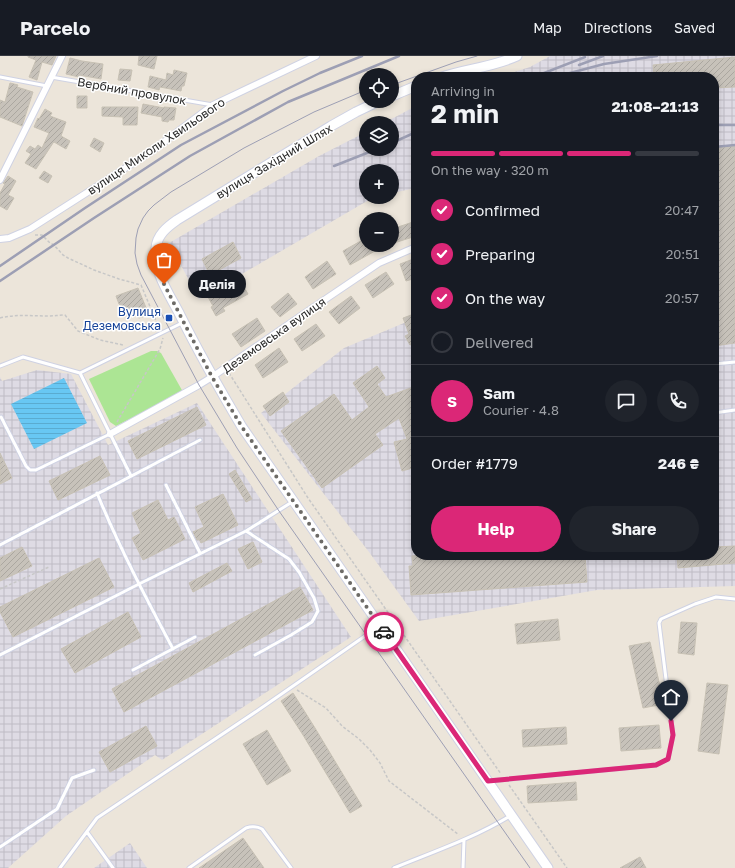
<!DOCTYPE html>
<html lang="en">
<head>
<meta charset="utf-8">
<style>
  body { margin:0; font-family:"Golos Text",sans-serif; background:#20242c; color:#f1f3f6; height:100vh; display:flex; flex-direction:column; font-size:15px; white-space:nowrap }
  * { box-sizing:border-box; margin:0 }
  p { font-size:13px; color:#9ea1a6 }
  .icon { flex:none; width:22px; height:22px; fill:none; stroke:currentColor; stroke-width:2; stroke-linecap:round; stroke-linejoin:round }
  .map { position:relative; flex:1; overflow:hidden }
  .details { position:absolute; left:411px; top:16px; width:308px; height:488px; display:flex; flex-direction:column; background:#171b24; border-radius:16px; box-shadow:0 2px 6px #0003 }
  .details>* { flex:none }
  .tools { position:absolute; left:359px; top:12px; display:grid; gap:8px }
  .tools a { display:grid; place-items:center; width:40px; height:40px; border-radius:50%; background:#171b24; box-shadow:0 2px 6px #0003; font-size:20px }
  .pin { position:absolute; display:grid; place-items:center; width:34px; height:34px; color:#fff; margin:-41px -17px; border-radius:50% 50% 50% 0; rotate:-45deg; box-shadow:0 0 4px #0007 }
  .pin .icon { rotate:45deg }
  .courier { position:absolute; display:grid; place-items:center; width:40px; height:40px; margin:-20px; border:3px solid #db2777; border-radius:50%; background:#fff; color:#222; box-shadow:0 1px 5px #0007 }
  .bubble { position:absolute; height:28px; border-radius:14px; background:#171b24; box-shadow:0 2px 6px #0003; font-size:13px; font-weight:700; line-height:28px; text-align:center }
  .headline em { font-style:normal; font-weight:700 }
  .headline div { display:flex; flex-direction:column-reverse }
  .headline { display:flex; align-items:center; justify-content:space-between; height:68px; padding:0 20px }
  h1 { font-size:26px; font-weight:700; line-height:30px }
  .bar { display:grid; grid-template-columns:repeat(4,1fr); gap:6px 4px; align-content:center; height:48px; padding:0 20px }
  .bar i { height:5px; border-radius:3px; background:#363941 }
  .bar .current { background:#db2777 }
  .bar p { grid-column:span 4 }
  .line { display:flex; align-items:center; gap:10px; padding:0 20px; border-top:1px solid #363941 }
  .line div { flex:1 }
  .round { display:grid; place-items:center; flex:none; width:42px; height:42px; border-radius:21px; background:#20242c }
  ol { padding:0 20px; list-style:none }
  li { display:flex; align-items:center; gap:12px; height:44px }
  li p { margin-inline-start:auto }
  li .icon { padding:4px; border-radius:50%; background:#db2777; color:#fff; stroke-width:4 }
  li:last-child { color:#9ea1a6 }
  li i { width:22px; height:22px; border:2px solid #363941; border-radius:50% }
  .button { display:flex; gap:8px; margin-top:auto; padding:8px 20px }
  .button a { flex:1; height:46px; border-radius:24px; background:#db2777; color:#fff; font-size:16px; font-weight:700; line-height:46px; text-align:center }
  .button a+a { background:#20242c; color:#f1f3f6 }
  header { display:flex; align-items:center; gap:24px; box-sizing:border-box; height:56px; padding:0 20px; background:#171b24; border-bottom:1px solid #363941 }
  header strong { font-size:19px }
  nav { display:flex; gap:22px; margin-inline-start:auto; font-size:14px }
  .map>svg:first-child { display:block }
  .industrial { fill:url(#industrial-grid) }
  .grass { fill:#ace594 }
  .water { fill:url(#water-rules) }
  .building { fill:url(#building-hatch); stroke:#c7c1b4 }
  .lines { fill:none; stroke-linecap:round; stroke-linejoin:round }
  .lane-casing { stroke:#cfd2e3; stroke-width:5 }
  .street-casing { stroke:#cfd2e3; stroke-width:8 }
  .secondary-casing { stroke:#cfd2e3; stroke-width:11 }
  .path { stroke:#c7c7c7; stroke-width:1.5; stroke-dasharray:3 2; stroke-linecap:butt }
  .lane { stroke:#fff; stroke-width:3 }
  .street { stroke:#fff; stroke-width:6 }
  .secondary { stroke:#fff; stroke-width:9 }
  .tram { stroke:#9d9fb4; stroke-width:1 }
  .rail { stroke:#9d9fb4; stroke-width:2.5 }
  .done { stroke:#6d6b67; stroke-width:4; stroke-dasharray:0 7.2 }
  .route { stroke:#db2777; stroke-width:5 }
  .transit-dot { fill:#1a4fb4; stroke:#fff; stroke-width:1.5 }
  .labels { text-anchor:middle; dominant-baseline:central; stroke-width:3; stroke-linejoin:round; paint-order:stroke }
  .street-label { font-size:12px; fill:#292929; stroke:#fff }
  .transit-label { font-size:12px; fill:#164399; stroke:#fff; text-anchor:end }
</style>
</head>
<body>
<header>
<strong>Parcelo</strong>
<nav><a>Map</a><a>Directions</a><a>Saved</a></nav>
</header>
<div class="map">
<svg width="735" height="812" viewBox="0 0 735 812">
  <defs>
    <pattern id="industrial-grid" width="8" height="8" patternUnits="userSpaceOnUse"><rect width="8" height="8" fill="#dedbe4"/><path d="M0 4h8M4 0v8" fill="none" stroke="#bebcc4"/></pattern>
    <pattern id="water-rules" width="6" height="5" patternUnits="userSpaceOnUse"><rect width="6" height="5" fill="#68c7f3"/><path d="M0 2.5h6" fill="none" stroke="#5aabd0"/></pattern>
    <pattern id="building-hatch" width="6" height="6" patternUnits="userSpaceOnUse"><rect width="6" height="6" fill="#c7c2ba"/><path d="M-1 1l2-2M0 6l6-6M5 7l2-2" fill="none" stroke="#aba7a0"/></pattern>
  </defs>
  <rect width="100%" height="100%" fill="#ece5da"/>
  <path class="industrial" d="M550 0H735V530L597 534 419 565 369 496 261 357 344 292 416 262V499H714V21H498L530 11Z
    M416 50V132L392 137V115H366V141H374L199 243 169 187 319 100 366 76V93H392V67H384Z
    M37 314 71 318 108 389 197 347 351 581 162 704 155 699 66 760 8 812H0V321L2 325Z
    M130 787 147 812H94Z"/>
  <path class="grass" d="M151 295H157L161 297 183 336 116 370 110 366 89 323Z"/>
  <path class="water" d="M64 322 87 367 34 393 11 348Z"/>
  <path class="building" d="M28 0H56L52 9 42 6 37 24 29 21 36 4 28 1Z
    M139 0H157L154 13 138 9Z
    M735 1V31L714 32V21H654L653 9Z
    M70 2 82 5 103 8 101 23 79 19V21L66 18Z
    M120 13 132 14 130 25 118 24Z
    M174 14 187 17 184 30H182L181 35 160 31 159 34 148 31 150 20 166 24 167 17 173 19Z
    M10 27 18 29 17 31 33 36 22 70 0 61V44L5 46Z
    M77 40H87V52H77Z
    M143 48 164 52V51L176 52 174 64H169L168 66 162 65V61L141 57Z
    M102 51H138L137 69H123V61L102 60Z
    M45 53 52 57 50 60 66 66 61 80 70 85 66 93 54 86 53 87 36 113 25 107 31 98 26 95 30 90 35 93 38 89 42 92 49 77 34 71 38 62 39 63Z
    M94 82 104 87 100 96 90 90Z
    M735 90V287L714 290V92Z
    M44 115 52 120 48 127 39 122Z
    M8 120 16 125 8 139 14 142 7 154 0 150V137L5 128 3 127Z
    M413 166 416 175V180L394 187 392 181V173Z
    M366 182V189H372L375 195 350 209 343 195Z
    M233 186 241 202 210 219 202 203Z
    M416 202V222L406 225 400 208Z
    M327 205 336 218 313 233 305 221Z
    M386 216 394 228 373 242 365 229Z
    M241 226 248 238 223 252 225 255 216 260 211 251 213 250 208 241 227 230 229 233Z
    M138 232 149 259 139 262 119 248 116 240Z
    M288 237 297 248 280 261 271 251Z
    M351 240 360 252 339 268 329 256Z
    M414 258 416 262V286L410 289 405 280 409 278 403 262Z
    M257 262 265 275 241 291 232 278Z
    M316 268 325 280 302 295 294 283Z
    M279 292 288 306 263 322 255 309Z
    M377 310 385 322 377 328 386 341 416 330V368L412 369 416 383V411L402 415 394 386 407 383 399 362 375 378 383 389 322 432 281 375 334 338 352 364 369 351 366 346 353 327Z
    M283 336 289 346 270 360 263 350Z
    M197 351 206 369 137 403 128 385Z
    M0 397 12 422 0 428Z
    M100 400 110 419 58 444 49 425Z
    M235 414 252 443 246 446 229 418Z
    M223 438 238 469 201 487 199 483 197 484 193 476 204 471 195 451Z
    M158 444 168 464 174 461 185 483 143 504 132 482 141 477 132 457Z
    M253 486 262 506 248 513 238 493Z
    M735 490V507L678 512 677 499H714V491Z
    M22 491 32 510 0 525V502Z
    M427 499H585L587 526 411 539 409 510H413L412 500Z
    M99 502 114 531 13 581 0 556V551Z
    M227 507 232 515 193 536 189 527Z
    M300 531 313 554 124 656 112 633Z
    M128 556 141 581 75 617 61 593Z
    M558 563 560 584 517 588 515 568Z
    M681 566 697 567 694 599 678 597Z
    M650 586 664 648 643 652 629 590Z
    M707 627 728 629 719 698 698 695Z
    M293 637 315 672 362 750 350 757 303 679 281 645Z
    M659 669 661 692 621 695 619 672Z
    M146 670 157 690 110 716 99 696Z
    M566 671 567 688 523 691 522 674Z
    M267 674 291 715 267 729 243 688Z
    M576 726 577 744 528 747 527 730Z
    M243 782 264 812H199Z
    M640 801 646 812H620Z"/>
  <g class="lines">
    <defs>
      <path id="lane" d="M0 21 47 30
        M51 21 213 49
        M714 308 735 306
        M0 310 23 301 80 317 182 267
        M80 317 131 420
        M714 357 735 354
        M1 361 26 410 30 414H36L110 378
        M166 429 200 497
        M97 437C119 491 146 542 173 593
        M246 475 289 503 299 516 314 542 318 555 312 566 291 579 255 599
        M0 489 200 384
        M0 599 139 528 246 475 292 446
        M133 614 195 581
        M490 725 656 709 668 703 673 679 659 567 661 563 695 548 716 541 735 543
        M87 776 113 812
        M0 791 57 753 72 722 94 714
        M60 812 97 762 257 655 378 571
        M189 812 246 772C252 770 256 770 262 773L291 812
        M394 812C433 796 474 782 510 760
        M463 812 464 784"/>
      <path id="street" d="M0 124 62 0
        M0 183 9 182 30 173 152 95 213 49 316 0
        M110 378 199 329 212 321 305 257 379 207 416 191"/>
      <path id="secondary" d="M442 21C466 13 493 11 517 0
        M392 40 416 30
        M379 45 356 56 331 70 177 164C167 171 157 179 156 192 153 216 170 239 180 259 199 297 220 334 242 371L548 812"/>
    </defs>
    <use href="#lane" class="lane-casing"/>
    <use href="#street" class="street-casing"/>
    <use href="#secondary" class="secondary-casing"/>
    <path class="path" d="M35 179H42L50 187 54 189 63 199 68 202 94 214 119 223 141 229 159 272
      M0 262C16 258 32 260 48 260 54 260 59 259 65 259L78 275 100 284 123 289
      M229 317 308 442 501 718
      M117 366 160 293 163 282
      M0 533 49 511
      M297 634 326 652 342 670 359 683 370 694 380 707 389 725 459 779
      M509 729 567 812"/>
    <use href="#lane" class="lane"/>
    <use href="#street" class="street"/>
    <use href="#secondary" class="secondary"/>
    <path class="tram" d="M392 29 456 6 477 0
      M366 34 314 56 244 92 171 136 154 149 148 155 143 162 138 173 136 182 135 197 137 208 141 219 199 329 237 392 279 455 530 812"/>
    <path class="rail" d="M579 9 603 0
      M534 21 585 1
      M555 21 604 8 657 0
      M619 21 639 18
      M714 69H735
      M392 87 416 76
      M714 91 735 89
      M334 110 377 93
      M0 210 85 152 181 89 283 35 320 17 362 0
      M0 225 94 162 190 100 288 46 399 0"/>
  </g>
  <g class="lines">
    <path class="done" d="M164 228 212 321 242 371 384 576"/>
    <path class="route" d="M384 576 488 725 656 709 668 703 673 679 671 665"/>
  </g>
  <rect class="transit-dot" x="165" y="258" width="8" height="8" rx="2"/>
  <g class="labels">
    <g class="street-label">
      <text transform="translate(132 35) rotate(10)">Вербний провулок</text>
      <text transform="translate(156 90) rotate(-34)">вулиця Миколи Хвильового</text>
      <text transform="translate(274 105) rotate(-31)">вулиця Західний Шлях</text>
      <text transform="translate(274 279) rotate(-35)">Деземовська вулиця</text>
    </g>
    <g class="transit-label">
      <text x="161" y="255">Вулиця<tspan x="161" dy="14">Деземовська</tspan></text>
    </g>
  </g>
</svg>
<div class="tools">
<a><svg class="icon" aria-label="locate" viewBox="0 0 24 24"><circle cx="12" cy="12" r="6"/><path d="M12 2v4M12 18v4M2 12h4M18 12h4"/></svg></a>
<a><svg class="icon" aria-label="layers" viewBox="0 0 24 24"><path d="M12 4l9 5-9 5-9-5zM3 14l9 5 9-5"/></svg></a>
<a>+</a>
<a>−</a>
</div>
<div class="pin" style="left:164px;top:228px;background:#ea580c"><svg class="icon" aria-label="bag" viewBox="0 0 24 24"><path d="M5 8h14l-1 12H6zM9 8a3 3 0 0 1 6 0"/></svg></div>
<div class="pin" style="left:671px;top:665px;background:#1f2937"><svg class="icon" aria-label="home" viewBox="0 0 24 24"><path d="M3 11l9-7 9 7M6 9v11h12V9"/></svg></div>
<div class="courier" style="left:384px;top:576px"><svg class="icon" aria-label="car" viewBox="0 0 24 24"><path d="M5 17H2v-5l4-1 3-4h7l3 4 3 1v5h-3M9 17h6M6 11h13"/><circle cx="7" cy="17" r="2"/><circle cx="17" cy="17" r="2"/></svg></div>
<div class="bubble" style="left:188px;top:214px;width:58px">Делія</div>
<section class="details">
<div class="headline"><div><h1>2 min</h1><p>Arriving in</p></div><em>21:08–21:13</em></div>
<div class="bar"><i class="current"></i><i class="current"></i><i class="current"></i><i></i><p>On the way · 320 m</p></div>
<ol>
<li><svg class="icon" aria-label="check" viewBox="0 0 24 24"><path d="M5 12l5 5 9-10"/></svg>Confirmed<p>20:47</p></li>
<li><svg class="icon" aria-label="check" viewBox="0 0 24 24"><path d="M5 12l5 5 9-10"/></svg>Preparing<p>20:51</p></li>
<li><svg class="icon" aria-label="check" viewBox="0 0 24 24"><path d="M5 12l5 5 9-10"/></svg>On the way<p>20:57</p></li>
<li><i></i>Delivered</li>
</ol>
<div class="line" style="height:72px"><b class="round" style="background:#db2777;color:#fff">S</b><div><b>Sam</b><p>Courier · 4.8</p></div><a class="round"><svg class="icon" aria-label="chat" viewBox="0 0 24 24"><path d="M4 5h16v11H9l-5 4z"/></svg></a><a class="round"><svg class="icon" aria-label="phone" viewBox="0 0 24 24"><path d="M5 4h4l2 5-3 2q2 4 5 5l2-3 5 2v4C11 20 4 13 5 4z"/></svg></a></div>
<div class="line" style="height:52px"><div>Order #1779</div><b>246 ₴</b></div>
<div class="button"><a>Help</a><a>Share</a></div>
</section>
</div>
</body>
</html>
